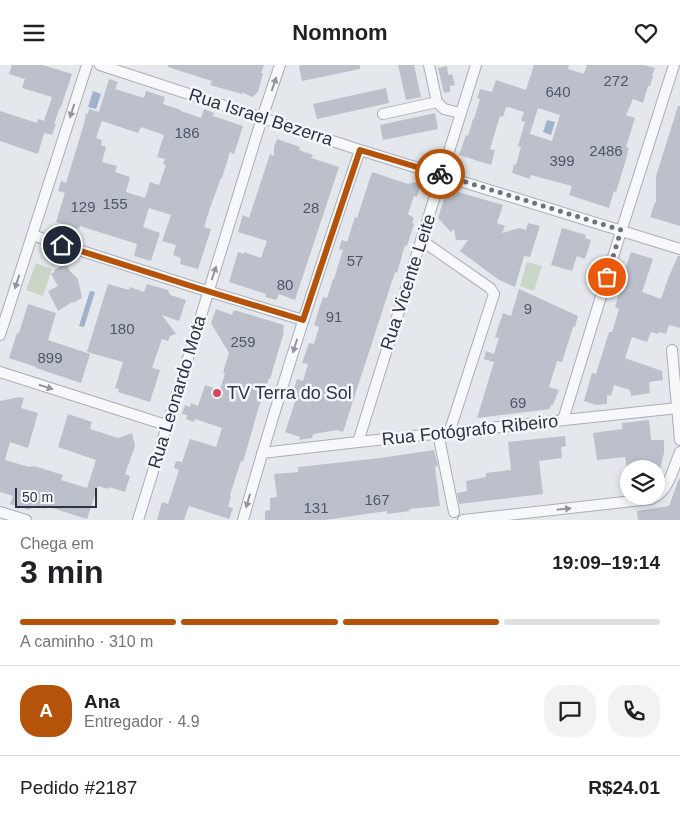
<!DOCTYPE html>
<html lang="pt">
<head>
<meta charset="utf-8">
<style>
  body { margin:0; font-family:Arial,sans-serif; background:#f2f2f2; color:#202124; height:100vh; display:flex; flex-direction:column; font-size:19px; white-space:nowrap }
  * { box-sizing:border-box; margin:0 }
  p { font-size:16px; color:#757577 }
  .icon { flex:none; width:28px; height:28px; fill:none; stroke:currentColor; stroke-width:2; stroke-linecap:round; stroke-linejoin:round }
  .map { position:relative; height:455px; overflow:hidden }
  .side { display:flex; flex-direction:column; background:#fff; flex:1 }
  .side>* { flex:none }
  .tools { position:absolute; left:620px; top:395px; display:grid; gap:10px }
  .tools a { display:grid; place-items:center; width:45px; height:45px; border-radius:50%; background:#fff; box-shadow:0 2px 8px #0003; font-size:25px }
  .scale { position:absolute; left:15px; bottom:12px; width:82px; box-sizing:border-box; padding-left:5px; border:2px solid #2b3445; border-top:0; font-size:14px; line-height:18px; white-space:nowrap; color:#2b3445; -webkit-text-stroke:4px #f4f6f9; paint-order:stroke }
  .pin { position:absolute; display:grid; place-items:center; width:42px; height:42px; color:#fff; margin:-21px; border:2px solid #fff; border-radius:50%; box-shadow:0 1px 5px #0007 }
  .courier { position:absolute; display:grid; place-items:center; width:50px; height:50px; margin:-25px; border:4px solid #b45309; border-radius:50%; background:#fff; color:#222; box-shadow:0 1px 6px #0007 }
  .overview em { font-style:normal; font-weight:700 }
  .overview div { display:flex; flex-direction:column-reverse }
  .overview { display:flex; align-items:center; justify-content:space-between; height:85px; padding:0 20px }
  h1 { font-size:32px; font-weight:700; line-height:38px }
  .bar { display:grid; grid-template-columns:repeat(4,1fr); gap:8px 5px; align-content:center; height:60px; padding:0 20px }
  .bar i { height:6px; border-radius:4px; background:#e0e0e0 }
  .bar .active { background:#b45309 }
  .bar p { grid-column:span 4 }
  .line { display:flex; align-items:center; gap:12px; padding:0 20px; border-top:1px solid #e0e0e0 }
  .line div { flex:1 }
  .round { display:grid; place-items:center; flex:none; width:52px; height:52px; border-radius:20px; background:#f2f2f2 }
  header { display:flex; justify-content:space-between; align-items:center; height:65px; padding:0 20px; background:#fff; font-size:22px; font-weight:700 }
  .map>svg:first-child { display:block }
  .green { fill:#c9d6c5 }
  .water { fill:#9fb4cc }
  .building { fill:#bbc0ca; fill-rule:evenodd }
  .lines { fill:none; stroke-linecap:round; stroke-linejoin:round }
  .minor-casing { stroke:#a9aeb7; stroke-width:12 }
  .minor { stroke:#f7f8fa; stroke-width:10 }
  .oneway { fill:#9196a0 }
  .done { stroke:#6c737f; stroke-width:5; stroke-dasharray:0 9 }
  .route { stroke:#b45309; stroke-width:6 }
  .poi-dot { fill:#d1495b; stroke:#f4f6f9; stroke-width:2 }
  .labels { text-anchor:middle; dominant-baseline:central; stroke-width:5; stroke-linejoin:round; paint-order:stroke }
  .number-label { font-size:15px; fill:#4f5766 }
  .street-label { font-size:18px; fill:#2b3445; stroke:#f4f6f9 }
  .poi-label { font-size:18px; fill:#2b3445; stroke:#f4f6f9; text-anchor:start }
</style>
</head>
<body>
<header><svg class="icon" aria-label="menu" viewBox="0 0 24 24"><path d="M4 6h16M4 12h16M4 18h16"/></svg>Nomnom<svg class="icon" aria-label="heart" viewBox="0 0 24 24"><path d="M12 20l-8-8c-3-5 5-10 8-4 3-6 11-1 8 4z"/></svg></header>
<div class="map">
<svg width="680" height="455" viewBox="0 0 680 455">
  <rect width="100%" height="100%" fill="#e4e7ec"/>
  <path class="green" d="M527 197 542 201 534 226 520 221Z
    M36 198 52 204 43 231 26 225Z"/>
  <path class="water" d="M93 26 101 29 96 44 88 42Z
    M547 55 555 57 551 70 543 67Z
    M90 226 95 227 84 262 79 261Z"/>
  <path class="building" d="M12 0H43L72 9 61 42H60L54 59H56L52 70 44 68 38 89 0 76V46L37 58 38 54 44 56 52 32 22 23 25 14 9 9Z
    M168 0H264L261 8H263L258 27 252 32 242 27V29L210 20 212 16 168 2Z
    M304 0H360V4L302 16 299 1Z
    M398 0H414L421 32 406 35Z
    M534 0H569L568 4 584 9 587 0H644L655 3 652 11H653L650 21H648L643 38 633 34 626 50 635 53 626 82 629 83 627 88H628L616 127 614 126 609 143 569 130 572 121 531 110 530 114 512 108 514 99 516 100 521 82 518 81 525 57 521 56 524 47 508 42 507 43 506 42 503 52 500 51 490 84 495 85 491 100 459 90 466 70 468 71 473 54H474L480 34 477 33 480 24 492 27 496 15 526 25ZM538 43 560 50 552 76 530 69Z
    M447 1 448 10 452 9 455 20 450 21V27L444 28 438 3Z
    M109 14 118 17 115 24 144 33 146 26 165 32 163 39 181 45V46L201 53 204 44 214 48 213 51 243 61 234 89 230 87 222 113H221L210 143 204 162 211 164 198 204 180 199 181 193 173 190 176 180 162 176 171 150 149 143 143 162 160 168 151 196 134 191 137 179 80 161 79 164 56 157 65 128 58 126 61 116 66 118 84 59 86 48 88 49 89 44 99 47ZM102 56 138 68 141 62 164 70 157 92 165 94 163 99 166 100 159 120 150 117 145 133 126 127 130 112 115 107 117 101 102 97 106 82 101 80 102 75 96 73Z
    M386 23 389 38 317 54 313 39Z
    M678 41H680V161L650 152 655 137 656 138V111Z
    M435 48 438 64 383 75 380 60Z
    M277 74 300 82 299 85 313 90 311 93 339 102 295 235 279 229 276 235 265 232 266 229 229 217 238 187 244 189V187L261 193 267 176 238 167 243 150 249 153 270 89 274 91V82Z
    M372 107 408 119 415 117 421 119 417 132 414 131 408 149 414 153 412 158 414 159 407 181 405 180 397 208 395 207 343 367 337 365 313 369 312 373 299 375 300 372 285 367 298 328 293 326 297 314 303 316 308 299 302 298 309 278 314 279 319 262 314 260 323 232 327 233 333 214H334L343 185 339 184 342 175 347 177 355 152 357 153Z
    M451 125 503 140 497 158 505 161 502 168 519 163 526 165 528 158 540 161 530 192 524 191 515 222 499 215 460 186 468 175H456L454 164 451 167 438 153 446 128Z
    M562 163 586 170 585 173 591 175 585 194 577 191 572 206 551 200Z
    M631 187 653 194 642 227 661 234 669 211 678 191H680V263L669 260 666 269 659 267V269L651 267 647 277 632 272 625 293 662 306 663 315 649 317 650 328 631 331 630 325 614 320 611 331 607 330V339L596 340 584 336 592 308 596 309 609 267H612L619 244 615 242 624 213H622Z
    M66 198 70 206 78 214 82 233 73 238 72 237 58 246 48 226 58 221 51 209 55 206 54 205Z
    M108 219 129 225 130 222 144 227 147 219 168 225 170 230 186 235 179 256 162 250 176 269 170 271 168 276 162 274 152 303 160 305 150 337 118 327 119 324 115 323 123 297 87 287Z
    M519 224 578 251 575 262H573L562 297 557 296 549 322 559 325 553 340H551L550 344 477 353 494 297 484 294 486 286 494 289 499 273 495 272 503 248 511 251Z
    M28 239 56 248 48 275 90 289 81 318 36 303V302L9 293 17 268H19Z
    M216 244 232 250 234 245 284 260 283 266 284 267 270 314 269 313 258 345 243 397 241 396 230 430 231 431 228 442 233 443 229 454 189 441 184 455H157L162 437 168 439 179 405 174 403 176 396 182 397 190 374 216 382 222 363 195 354 194 357 186 354 187 350 182 349 185 340 190 342 191 338 198 341 205 320 220 325 225 308 223 307 229 288 211 258Z
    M19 332 24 333 21 343 38 348 28 383 10 377 5 395 29 402 34 401 63 410 61 415 87 423 96 395 58 382 68 349 92 357 90 364 118 373 132 368 135 381 125 409 130 411 125 427 109 422 108 424 98 421 87 454 46 441V444L32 440 30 445 10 439 13 431 0 427V336Z
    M649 355 651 375H664V388L660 404H627L625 392 597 395 593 368 622 364V358Z
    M565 371 566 381 561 382 562 393 539 396 543 429 459 439 457 428 467 426 466 416 486 412V408L511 405 508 377Z
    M434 385 438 401 435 402 440 441 409 444 410 446 387 449V446L325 455H265V446L270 445V433L277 432 274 409 298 407V402L380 393Z
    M679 414H680V455H638L637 446 669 441Z"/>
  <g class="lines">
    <defs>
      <path id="minor" d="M100 0 360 85 680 184
        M429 0 437 37 444 44 460 48
        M383 49 437 37
        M32 170 194 222 303 255
        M421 175 490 223 494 229 449 368
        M0 270 87 0
        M672 285 680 375
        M0 307 166 360
        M563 355 618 176 674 0
        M358 377 476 0
        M440 378 454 447
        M262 388 358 377 678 343
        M656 431C669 424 674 401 680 387
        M0 447 26 455
        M138 455 262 53 280 0
        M243 455C278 331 318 207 360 85
        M463 455 651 434 656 431"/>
    </defs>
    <use href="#minor" class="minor-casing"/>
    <use href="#minor" class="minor"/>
  </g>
  <defs><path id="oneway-solid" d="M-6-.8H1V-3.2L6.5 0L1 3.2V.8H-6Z" transform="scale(1.25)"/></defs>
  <g class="oneway">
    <use href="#oneway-solid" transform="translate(274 19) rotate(-71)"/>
    <use href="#oneway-solid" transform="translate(72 46) rotate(108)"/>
    <use href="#oneway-solid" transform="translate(214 208) rotate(-72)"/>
    <use href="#oneway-solid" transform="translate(17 217) rotate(108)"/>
    <use href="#oneway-solid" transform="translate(295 281) rotate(107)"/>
    <use href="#oneway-solid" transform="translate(46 322) rotate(18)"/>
    <use href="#oneway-solid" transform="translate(248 436) rotate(106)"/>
    <use href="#oneway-solid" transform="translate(564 444) rotate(-6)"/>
  </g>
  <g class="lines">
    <path class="done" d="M440 109 621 165 607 212"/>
    <path class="route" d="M62 180 194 222 303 255 360 85 440 109"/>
  </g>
  <circle class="poi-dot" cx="217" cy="328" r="5"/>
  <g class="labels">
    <g class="number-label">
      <text x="616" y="15">272</text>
      <text x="558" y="26">640</text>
      <text x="187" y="67">186</text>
      <text x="606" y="85">2486</text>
      <text x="562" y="95">399</text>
      <text x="115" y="138">155</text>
      <text x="83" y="141">129</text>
      <text x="311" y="142">28</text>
      <text x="355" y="195">57</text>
      <text x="285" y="219">80</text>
      <text x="528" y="243">9</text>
      <text x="334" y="251">91</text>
      <text x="122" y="263">180</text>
      <text x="243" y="276">259</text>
      <text x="50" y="292">899</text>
      <text x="518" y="337">69</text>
      <text x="377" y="434">167</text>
      <text x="316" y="442">131</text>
    </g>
    <g class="street-label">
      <text transform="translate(261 52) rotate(18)">Rua Israel Bezerra</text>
      <text transform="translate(408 217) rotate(-72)">Rua Vicente Leite</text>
      <text transform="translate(177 327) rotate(-73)">Rua Leonardo Mota</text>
      <text transform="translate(470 365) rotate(-6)">Rua Fotógrafo Ribeiro</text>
    </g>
    <g class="poi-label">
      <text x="227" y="328">TV Terra do Sol</text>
    </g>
  </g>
</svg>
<div class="tools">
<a><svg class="icon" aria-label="layers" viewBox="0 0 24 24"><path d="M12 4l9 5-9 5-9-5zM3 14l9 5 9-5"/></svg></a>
</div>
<div class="scale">50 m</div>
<div class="pin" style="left:607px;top:212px;background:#ea580c"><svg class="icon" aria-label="bag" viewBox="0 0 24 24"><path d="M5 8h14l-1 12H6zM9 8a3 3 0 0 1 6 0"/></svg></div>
<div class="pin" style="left:62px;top:180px;background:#1f2937"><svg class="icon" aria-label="home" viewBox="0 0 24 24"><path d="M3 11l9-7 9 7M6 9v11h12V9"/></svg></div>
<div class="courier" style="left:440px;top:109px"><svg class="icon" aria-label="bike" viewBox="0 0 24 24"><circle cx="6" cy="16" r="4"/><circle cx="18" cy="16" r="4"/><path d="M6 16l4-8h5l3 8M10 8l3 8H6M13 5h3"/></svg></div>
</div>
<section class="side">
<div class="overview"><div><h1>3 min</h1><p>Chega em</p></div><em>19:09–19:14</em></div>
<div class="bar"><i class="active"></i><i class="active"></i><i class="active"></i><i></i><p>A caminho · 310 m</p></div>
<div class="line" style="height:90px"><b class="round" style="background:#b45309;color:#fff">A</b><div><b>Ana</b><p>Entregador · 4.9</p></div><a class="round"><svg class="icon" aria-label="chat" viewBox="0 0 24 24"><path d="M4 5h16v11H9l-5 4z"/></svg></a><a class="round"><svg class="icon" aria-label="phone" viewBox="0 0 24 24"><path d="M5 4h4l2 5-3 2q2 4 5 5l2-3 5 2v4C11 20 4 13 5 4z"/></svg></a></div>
<div class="line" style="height:65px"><div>Pedido #2187</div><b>R$24.01</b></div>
</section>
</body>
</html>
